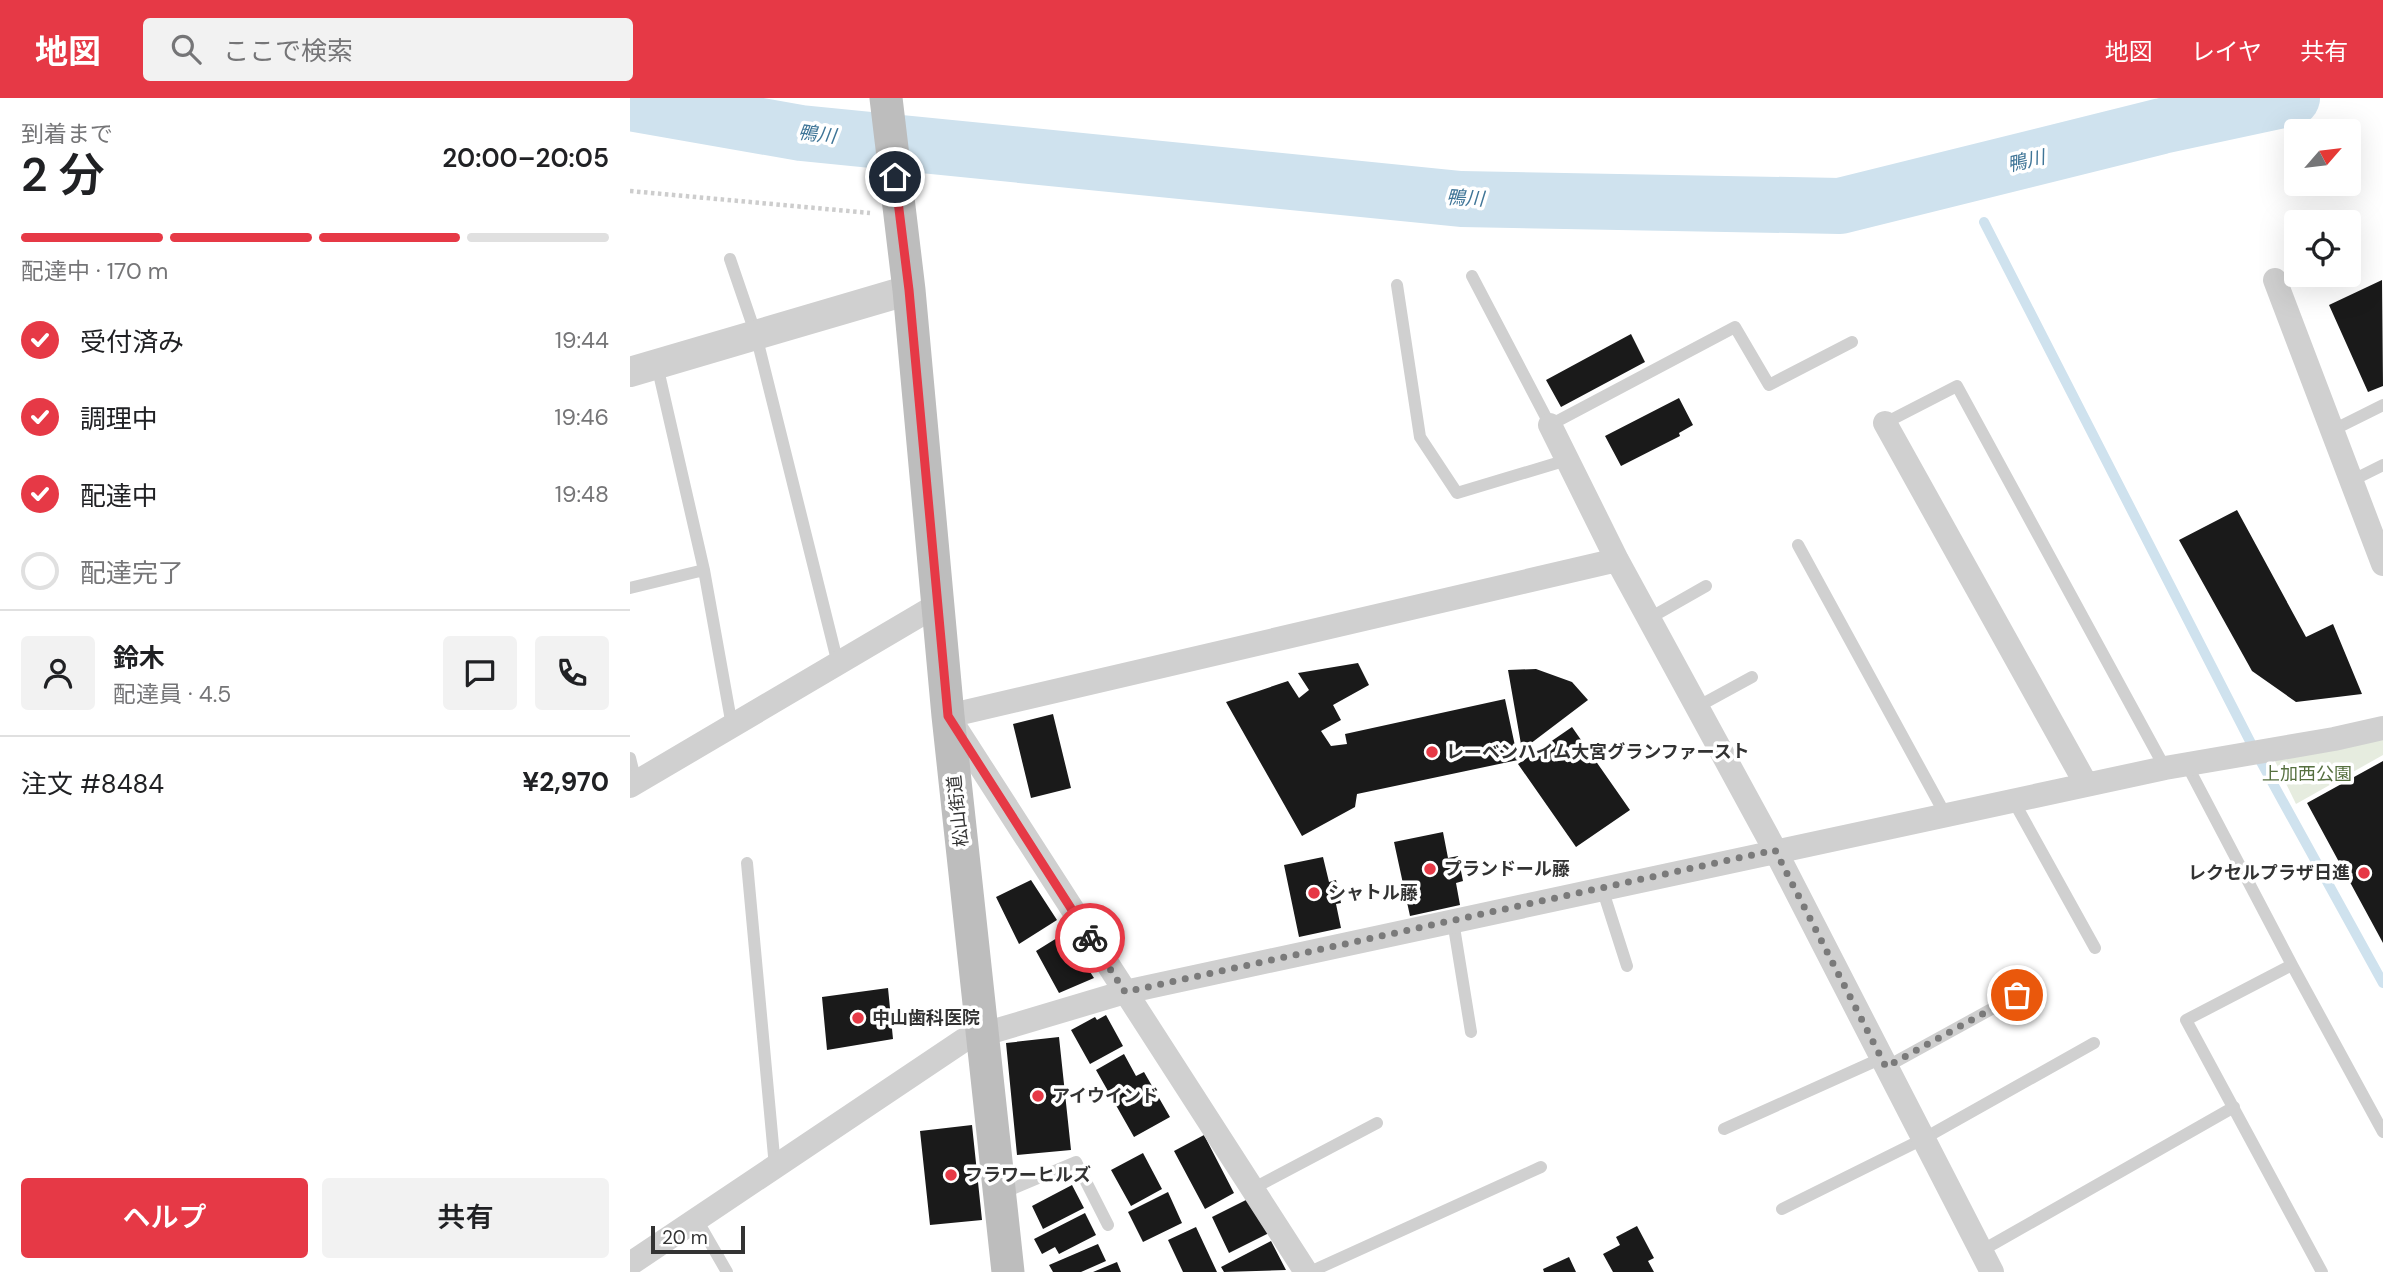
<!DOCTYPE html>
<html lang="ja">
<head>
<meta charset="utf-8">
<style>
  body { margin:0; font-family:"DM Sans","Noto Sans JP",sans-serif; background:#f2f2f2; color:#202124; height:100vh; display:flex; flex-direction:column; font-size:26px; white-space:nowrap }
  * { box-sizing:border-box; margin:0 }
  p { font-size:23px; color:#757577 }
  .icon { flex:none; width:38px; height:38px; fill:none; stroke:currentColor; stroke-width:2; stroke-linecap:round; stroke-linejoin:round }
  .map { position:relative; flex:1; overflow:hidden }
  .side { display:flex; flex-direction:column; background:#fff; width:630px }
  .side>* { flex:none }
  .needle { width:46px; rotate:62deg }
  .controls { position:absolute; left:1654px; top:21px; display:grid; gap:14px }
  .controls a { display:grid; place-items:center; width:77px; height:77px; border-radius:7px; background:#fff; box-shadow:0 7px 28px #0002; font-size:35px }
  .scale { position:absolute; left:21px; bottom:18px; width:94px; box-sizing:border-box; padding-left:7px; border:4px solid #333; border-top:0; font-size:19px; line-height:24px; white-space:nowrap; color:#333; -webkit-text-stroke:5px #fff; paint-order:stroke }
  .pin { position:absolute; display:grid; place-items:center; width:60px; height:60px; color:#fff; margin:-30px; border:4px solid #fff; border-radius:50%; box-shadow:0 2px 7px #0007 }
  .courier { position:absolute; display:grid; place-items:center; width:70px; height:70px; margin:-35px; border:5px solid #e63946; border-radius:50%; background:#fff; color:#222; box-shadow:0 2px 9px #0007 }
  .headline em { font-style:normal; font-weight:600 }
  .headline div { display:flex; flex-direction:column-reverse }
  .headline { display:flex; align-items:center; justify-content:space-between; height:119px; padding:0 21px }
  h1 { font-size:46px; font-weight:600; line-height:52px }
  .bar { display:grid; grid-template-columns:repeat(4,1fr); gap:10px 7px; align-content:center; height:84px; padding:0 21px }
  .bar i { height:9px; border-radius:5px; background:#e0e0e0 }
  .bar .current { background:#e63946 }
  .bar p { grid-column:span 4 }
  .line { display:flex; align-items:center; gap:18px; padding:0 21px; border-top:2px solid #e0e0e0 }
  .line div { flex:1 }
  .round { display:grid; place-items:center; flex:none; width:74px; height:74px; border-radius:7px; background:#f2f2f2 }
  ol { padding:0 21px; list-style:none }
  li { display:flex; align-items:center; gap:21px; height:77px }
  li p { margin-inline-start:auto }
  li .icon { padding:7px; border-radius:50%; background:#e63946; color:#fff; stroke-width:4 }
  li:last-child { color:#757577 }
  li i { width:38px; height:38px; border:4px solid #e0e0e0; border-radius:50% }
  .action { display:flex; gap:14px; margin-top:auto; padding:14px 21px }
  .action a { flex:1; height:80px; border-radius:7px; background:#e63946; color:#fff; font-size:28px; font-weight:600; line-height:80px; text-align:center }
  .action a+a { background:#f2f2f2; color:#202124 }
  header { display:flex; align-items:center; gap:42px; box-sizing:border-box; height:98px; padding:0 35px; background:#e63946; color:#fff }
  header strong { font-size:33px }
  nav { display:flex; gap:38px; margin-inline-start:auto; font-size:24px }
  .search { width:490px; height:63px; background:#f2f2f2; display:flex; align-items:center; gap:18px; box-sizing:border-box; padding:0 24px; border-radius:7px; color:#757577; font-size:26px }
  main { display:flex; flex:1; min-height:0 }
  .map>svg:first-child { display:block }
  .green { fill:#e6ecdf }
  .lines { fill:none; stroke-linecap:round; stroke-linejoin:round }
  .stream { stroke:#cfe2ee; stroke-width:10 }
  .river { stroke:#cfe2ee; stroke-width:56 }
  .building { fill:#1a1a1a }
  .path { stroke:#cdcdcd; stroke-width:4.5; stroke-dasharray:3.5 3.5; stroke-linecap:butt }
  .service { stroke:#d0d0d0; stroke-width:12 }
  .minor { stroke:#d0d0d0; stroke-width:24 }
  .tertiary { stroke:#d0d0d0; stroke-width:30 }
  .secondary { stroke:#bdbdbd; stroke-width:33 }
  .done { stroke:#7a7a7a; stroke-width:7; stroke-dasharray:0 12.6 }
  .route { stroke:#e63946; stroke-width:9 }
  .poi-dot { fill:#e63946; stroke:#fff; stroke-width:2.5 }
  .labels { text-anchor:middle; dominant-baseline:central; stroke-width:7; stroke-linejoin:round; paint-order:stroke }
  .poi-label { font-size:18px; font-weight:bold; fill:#333; stroke:#fff; text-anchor:start }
  .park-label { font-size:18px; fill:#56703f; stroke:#fff }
  .street-label { font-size:18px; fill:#333; stroke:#fff }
  .water-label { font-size:19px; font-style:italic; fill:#3f7597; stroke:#fff }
</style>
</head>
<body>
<header>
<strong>地図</strong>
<div class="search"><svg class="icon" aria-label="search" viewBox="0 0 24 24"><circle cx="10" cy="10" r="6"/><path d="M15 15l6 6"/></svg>ここで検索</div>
<nav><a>地図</a><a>レイヤ</a><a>共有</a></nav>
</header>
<main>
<section class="side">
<div class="headline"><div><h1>2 分</h1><p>到着まで</p></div><em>20:00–20:05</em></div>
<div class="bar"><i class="current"></i><i class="current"></i><i class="current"></i><i></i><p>配達中 · 170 m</p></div>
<ol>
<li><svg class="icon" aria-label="check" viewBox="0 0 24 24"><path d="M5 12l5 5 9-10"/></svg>受付済み<p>19:44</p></li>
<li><svg class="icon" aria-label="check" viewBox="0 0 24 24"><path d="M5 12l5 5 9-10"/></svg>調理中<p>19:46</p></li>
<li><svg class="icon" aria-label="check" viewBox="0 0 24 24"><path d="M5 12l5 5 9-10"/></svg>配達中<p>19:48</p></li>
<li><i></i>配達完了</li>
</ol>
<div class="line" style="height:126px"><a class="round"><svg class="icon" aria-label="person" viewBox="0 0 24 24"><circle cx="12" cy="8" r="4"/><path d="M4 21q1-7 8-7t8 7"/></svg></a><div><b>鈴木</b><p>配達員 · 4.5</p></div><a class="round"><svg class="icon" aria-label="chat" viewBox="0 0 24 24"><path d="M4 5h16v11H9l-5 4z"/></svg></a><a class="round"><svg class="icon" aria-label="phone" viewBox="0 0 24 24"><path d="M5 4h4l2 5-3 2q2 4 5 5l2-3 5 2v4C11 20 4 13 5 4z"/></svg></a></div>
<div class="line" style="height:91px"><div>注文 #8484</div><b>¥2,970</b></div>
<div class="action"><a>ヘルプ</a><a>共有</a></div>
</section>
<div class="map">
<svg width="1753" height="1174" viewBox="0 0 1753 1174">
  <rect width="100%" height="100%" fill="#fff"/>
  <path class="green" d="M1753 636V657L1666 706 1644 661Z"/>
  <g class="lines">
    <path class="stream" d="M1354 124 1625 653 1753 885"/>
    <path class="river" d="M0 5 171 35 831 101 1210 108 1532 28 1662 0"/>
  </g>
  <path class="building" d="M1752 182 1753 288 1738 294 1699 207Z
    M1001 236 1015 264 931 309 916 282Z
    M1049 300 1063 327 1049 335 1050 338 991 368 975 338Z
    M1607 412 1676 539 1703 526 1732 596 1666 604 1622 573 1549 442Z
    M728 565 739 587 703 607 711 622 691 633 701 648 717 646 715 636 875 601 888 662 727 696 725 709 672 738 596 604 658 583 669 600 679 592 668 575Z
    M906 571 942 584 958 602 892 652 878 572Z
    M423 616 441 690 401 700 383 626Z
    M942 629 1000 712 946 749 888 666Z
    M1753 663V845L1677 705Z
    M813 734 818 760 828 758 833 783 826 785 830 807 780 818 764 744Z
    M693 759 699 784 706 782 711 805 706 806 711 830 669 839 654 767Z
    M401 782 427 822 389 846 366 799Z
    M435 835 464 880 429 895 406 853Z
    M258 890 263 941 197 952 192 899Z
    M476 917 493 948 460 966 441 932 465 919 467 922Z
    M429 939 441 1052 387 1057 376 945Z
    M494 956 506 978 514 974 540 1019 504 1039 466 972Z
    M342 1027 352 1122 300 1127 290 1033Z
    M574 1037 604 1095 575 1111 544 1053Z
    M513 1055 532 1091 501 1108 481 1072Z
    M442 1087 454 1110 413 1131 402 1108Z
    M538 1094 552 1125 513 1144 498 1114Z
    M622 1099 639 1135 599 1155 582 1119Z
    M455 1115 466 1137 429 1156 425 1149 412 1156 404 1141Z
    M1007 1128 1024 1160 1018 1163 1024 1174H983L973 1156 990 1147 986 1139Z
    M566 1129 587 1174H553L538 1142Z
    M641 1143 656 1172 594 1174 591 1169Z
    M468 1146 476 1163 451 1174H423L419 1167Z
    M939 1159 946 1174H914L913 1171Z
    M487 1164 491 1174H463Z"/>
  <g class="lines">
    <path class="path" d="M0 93 240 115"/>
    <path class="service" d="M100 161 126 237 208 566
      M842 178 920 327 1105 229 1139 287 1222 244
      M767 187 790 339 827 395 937 362
      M27 267 74 472 102 628
      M1255 325 1327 288 1535 670
      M1703 332 1753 307
      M1721 383 1753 367
      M1168 447 1315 716
      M0 490 74 472
      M1018 521 1076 488
      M1067 609 1122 579
      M0 660 6 684
      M1557 667 1662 867 1556 922 1692 1174
      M1383 702 1465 850
      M117 765 145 1069
      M972 790 997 868
      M823 823 841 934
      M1662 867 1753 1034
      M1256 969 1387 897
      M1094 1031 1252 960
      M622 1091 747 1025
      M370 1096 446 1064 478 1127
      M1152 1111 1293 1041 1464 945
      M67 1122 97 1174
      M1351 1153 1604 1009
      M680 1174 911 1069"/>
    <path class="minor" d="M1645 182 1753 466
      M1255 325 1456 686
      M920 327 987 462 1145 752 1362 1174
      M0 688 307 507
      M0 1166 334 942 495 894 1535 670 1704 641 1753 630
      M676 1174 318 618 987 462"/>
    <path class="tertiary" d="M0 274 279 192"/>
    <path class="secondary" d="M256 0 279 192 318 618 378 1174"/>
  </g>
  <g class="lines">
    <path class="done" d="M460 840 495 894 1145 752 1256 969 1387 897"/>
    <path class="route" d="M265 79 279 192 318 618 460 840"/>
  </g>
  <g class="poi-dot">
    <circle cx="802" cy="654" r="7"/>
    <circle cx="800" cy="771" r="7"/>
    <circle cx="1734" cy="775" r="7"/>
    <circle cx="684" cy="795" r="7"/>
    <circle cx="228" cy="920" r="7"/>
    <circle cx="408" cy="998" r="7"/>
    <circle cx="321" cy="1077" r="7"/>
  </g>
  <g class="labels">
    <g class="poi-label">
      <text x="816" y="654">レーベンハイム大宮グランファースト</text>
      <text x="814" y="771">プランドール藤</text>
      <text x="1720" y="775" text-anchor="end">レクセルプラザ日進</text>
      <text x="698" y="795">シャトル藤</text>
      <text x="242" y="920">中山歯科医院</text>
      <text x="422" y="998">アイウインド</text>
      <text x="335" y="1077">フラワーヒルズ</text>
    </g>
    <g class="park-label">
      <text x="1677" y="676">上加西公園</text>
    </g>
    <g class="street-label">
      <text transform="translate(328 713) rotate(-96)">松山街道</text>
    </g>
    <g class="water-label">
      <text transform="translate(187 36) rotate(7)">鴨川</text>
      <text transform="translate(1396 63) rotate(-13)">鴨川</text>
      <text transform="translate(835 100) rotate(3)">鴨川</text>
    </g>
  </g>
</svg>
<div class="controls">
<a><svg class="needle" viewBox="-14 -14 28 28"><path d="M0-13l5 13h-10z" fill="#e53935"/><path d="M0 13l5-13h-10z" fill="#757577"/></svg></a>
<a><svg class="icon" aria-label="locate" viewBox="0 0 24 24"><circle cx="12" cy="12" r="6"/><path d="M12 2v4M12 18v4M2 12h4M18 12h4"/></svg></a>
</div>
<div class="scale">20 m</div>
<div class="pin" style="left:1387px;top:897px;background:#ea580c"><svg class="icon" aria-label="bag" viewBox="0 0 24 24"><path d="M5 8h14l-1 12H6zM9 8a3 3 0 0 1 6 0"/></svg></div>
<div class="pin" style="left:265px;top:79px;background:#1f2937"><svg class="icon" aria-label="home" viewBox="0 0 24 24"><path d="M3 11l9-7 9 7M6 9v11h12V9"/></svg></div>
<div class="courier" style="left:460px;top:840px"><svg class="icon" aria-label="bike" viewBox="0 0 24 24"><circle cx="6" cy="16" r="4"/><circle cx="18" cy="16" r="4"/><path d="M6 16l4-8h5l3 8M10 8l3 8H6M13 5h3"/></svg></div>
</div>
</main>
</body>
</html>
